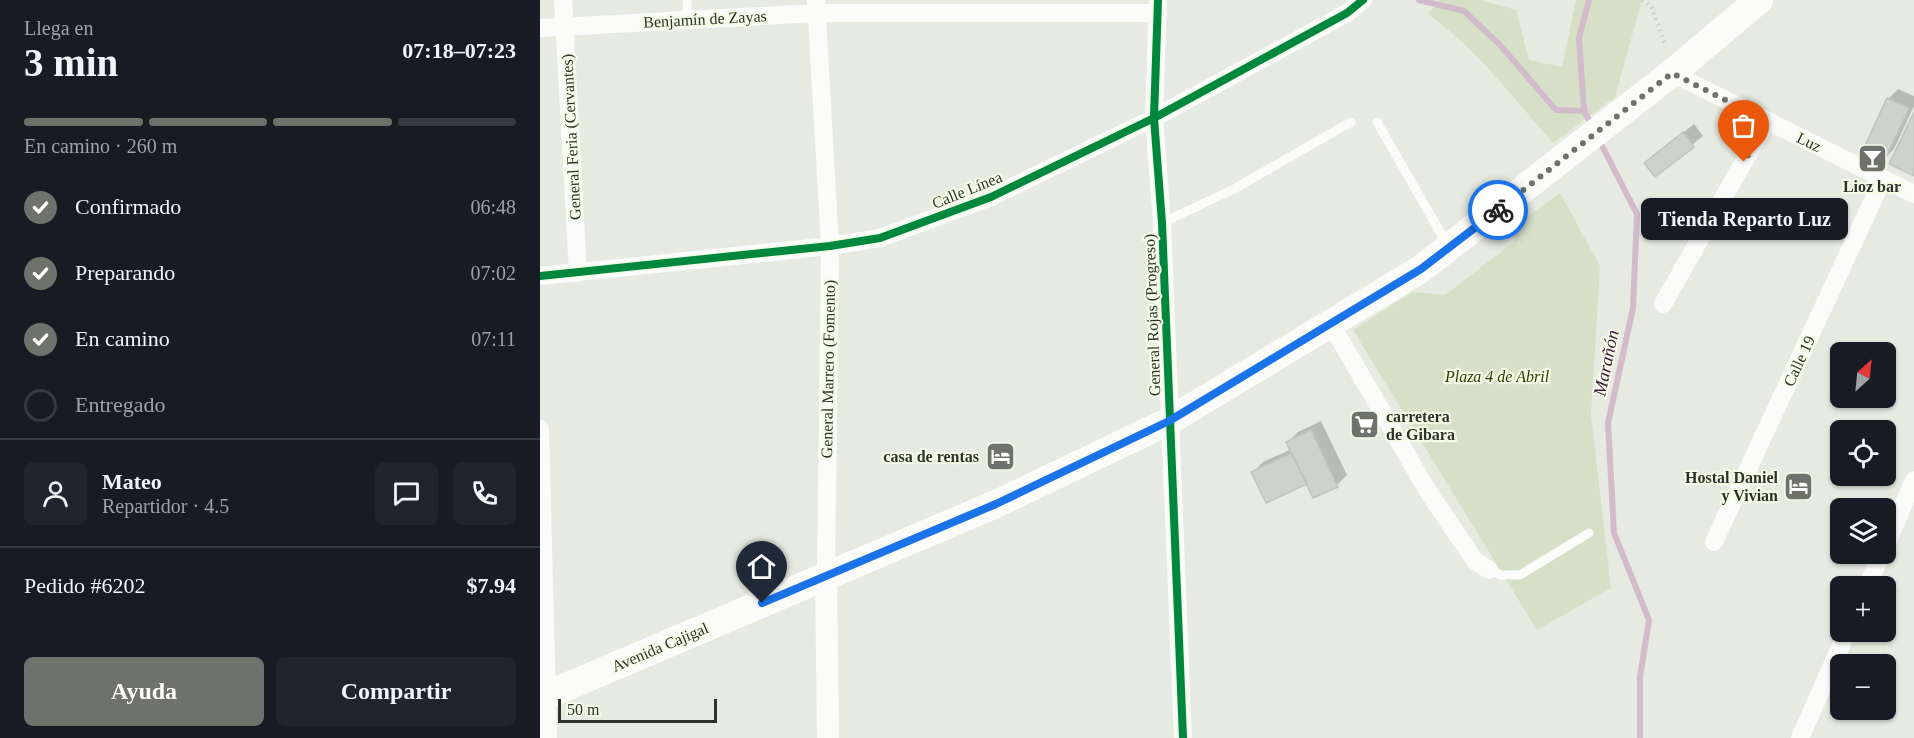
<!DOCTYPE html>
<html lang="es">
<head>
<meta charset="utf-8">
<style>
  body { margin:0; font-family:Georgia,serif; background:#20242c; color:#f1f3f6; height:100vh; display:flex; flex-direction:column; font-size:22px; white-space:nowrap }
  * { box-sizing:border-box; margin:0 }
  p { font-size:20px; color:#9ea1a6 }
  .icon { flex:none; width:33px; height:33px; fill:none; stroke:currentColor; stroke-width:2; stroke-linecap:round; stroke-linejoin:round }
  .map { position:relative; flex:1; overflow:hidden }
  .side { display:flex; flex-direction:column; background:#171b24; width:540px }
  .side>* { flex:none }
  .needle { width:39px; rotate:27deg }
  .tools { position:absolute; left:1290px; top:342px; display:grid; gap:12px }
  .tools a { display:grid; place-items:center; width:66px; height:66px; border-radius:9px; background:#171b24; box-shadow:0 2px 4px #0004; font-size:30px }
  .scale { position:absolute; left:18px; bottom:15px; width:159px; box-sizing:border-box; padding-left:6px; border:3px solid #2f322a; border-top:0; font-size:16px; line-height:21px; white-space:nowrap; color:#2f322a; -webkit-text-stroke:4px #f4fce8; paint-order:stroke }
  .pin { position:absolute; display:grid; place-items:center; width:51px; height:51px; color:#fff; margin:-62px -26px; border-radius:50% 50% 50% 0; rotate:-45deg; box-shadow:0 0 6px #0007 }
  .pin .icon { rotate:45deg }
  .courier { position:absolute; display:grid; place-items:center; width:60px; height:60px; margin:-30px; border:4px solid #1a73e8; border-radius:50%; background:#fff; color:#222; box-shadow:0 2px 8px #0007 }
  .bubble { position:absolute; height:42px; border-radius:9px; background:#171b24; box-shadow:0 2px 4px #0004; font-size:20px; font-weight:700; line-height:42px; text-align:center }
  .overview em { font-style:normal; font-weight:700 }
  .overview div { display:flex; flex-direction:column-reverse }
  .overview { display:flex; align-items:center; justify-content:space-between; height:102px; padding:0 24px }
  h1 { font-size:39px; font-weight:700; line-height:45px }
  .bar { display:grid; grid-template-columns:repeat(4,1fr); gap:9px 6px; align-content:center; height:72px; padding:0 24px }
  .bar i { height:8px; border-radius:4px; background:#363941 }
  .bar .active { background:#6f726a }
  .bar p { grid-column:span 4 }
  .line { display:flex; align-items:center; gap:15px; padding:0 24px; border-top:2px solid #363941 }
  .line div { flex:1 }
  .round { display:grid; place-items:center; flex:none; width:63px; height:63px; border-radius:9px; background:#20242c }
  ol { padding:0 24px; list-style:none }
  li { display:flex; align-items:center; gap:18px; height:66px }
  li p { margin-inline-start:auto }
  li .icon { padding:6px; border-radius:50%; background:#6f726a; color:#fff; stroke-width:4 }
  li:last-child { color:#9ea1a6 }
  li i { width:33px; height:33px; border:3px solid #363941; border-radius:50% }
  .primary-button { display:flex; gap:12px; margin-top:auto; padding:12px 24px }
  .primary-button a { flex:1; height:69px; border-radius:9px; background:#6f726a; color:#fff; font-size:24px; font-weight:700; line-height:69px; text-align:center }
  .primary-button a+a { background:#20242c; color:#f1f3f6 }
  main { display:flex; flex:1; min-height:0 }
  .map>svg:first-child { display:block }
  .green { fill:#d6e0c7 }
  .shadow { fill:#0003 }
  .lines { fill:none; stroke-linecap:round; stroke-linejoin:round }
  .stream { stroke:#d2bbcb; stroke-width:6 }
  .building { fill:#ced2c9; stroke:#c1c5bc; stroke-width:1.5 }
  .path { stroke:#c7c9c5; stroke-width:4; stroke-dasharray:1.5 4.5; stroke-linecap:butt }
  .service { stroke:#fbfcfa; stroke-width:9 }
  .minor { stroke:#fbfcfa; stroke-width:18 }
  .tertiary { stroke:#fbfcfa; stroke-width:22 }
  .primary { stroke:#fbfcfa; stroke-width:28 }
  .cycleway-casing { stroke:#f4fce8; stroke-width:11 }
  .cycleway { stroke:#00873e; stroke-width:8 }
  .done { stroke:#6f726a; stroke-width:6; stroke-dasharray:0 10.8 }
  .route { stroke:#1a73e8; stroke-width:8 }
  .labels { text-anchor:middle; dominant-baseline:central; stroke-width:4.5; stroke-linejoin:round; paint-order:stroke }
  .street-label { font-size:16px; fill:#2f322a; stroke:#f4fce8 }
  .poi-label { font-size:16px; font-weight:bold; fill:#2f322a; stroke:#f4fce8; text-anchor:end }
  .park-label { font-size:16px; font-style:italic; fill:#2d3d00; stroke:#f4fce8 }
  .water-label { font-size:18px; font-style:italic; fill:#43173b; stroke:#f4fce8 }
</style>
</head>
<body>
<main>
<section class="side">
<div class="overview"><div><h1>3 min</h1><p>Llega en</p></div><em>07:18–07:23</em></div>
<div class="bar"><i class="active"></i><i class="active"></i><i class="active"></i><i></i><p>En camino · 260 m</p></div>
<ol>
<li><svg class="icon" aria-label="check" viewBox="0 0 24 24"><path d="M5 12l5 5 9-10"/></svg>Confirmado<p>06:48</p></li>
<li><svg class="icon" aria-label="check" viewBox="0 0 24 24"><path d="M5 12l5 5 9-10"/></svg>Preparando<p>07:02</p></li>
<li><svg class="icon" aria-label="check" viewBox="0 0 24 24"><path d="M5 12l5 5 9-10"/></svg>En camino<p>07:11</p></li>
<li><i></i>Entregado</li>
</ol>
<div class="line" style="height:108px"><a class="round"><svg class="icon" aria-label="person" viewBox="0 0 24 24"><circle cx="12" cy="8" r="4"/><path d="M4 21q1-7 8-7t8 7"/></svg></a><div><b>Mateo</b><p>Repartidor · 4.5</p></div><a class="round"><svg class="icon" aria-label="chat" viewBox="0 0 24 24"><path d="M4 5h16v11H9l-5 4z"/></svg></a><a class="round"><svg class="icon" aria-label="phone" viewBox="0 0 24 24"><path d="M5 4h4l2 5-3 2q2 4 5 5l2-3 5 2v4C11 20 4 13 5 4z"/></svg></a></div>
<div class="line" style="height:78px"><div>Pedido #6202</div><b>$7.94</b></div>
<div class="primary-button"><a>Ayuda</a><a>Compartir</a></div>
</section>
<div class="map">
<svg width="1374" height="738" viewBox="0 0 1374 738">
  <rect width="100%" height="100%" fill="#e6eae0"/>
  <path class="green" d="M899 0H940L976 10 989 60 1022 67 1036 0H1102L1075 97 1013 143C974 99 937 49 888 14Z
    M1020 193 1060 266 1051 415 1071 588 997 630 813 330 873 292 905 295 974 242 978 223Z"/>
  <path class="shadow" d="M1358 89 1374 96V106L1354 149 1344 159 1348 99Z
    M1154 124 1163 136 1115 175 1106 163Z
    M781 421 807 475 797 485 713 472 723 462 752 449 748 442 758 432Z"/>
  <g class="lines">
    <path class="stream" d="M879 0 924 11 960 45 1016 110 1044 111
      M1049 0 1039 38 1044 111 1052 125
      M1059 140 1097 214 1093 308 1068 423 1074 533 1109 620 1100 677V738"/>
  </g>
  <path class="building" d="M1347 98 1369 108 1345 160 1323 150Z
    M1374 112V176L1349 164Z
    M1143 132 1154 147 1115 177 1104 163Z
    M771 430 798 487 773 498 746 442Z
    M752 453 767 484 726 503 711 472Z"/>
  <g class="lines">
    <path class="path" d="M1102 0 1111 6 1126 46"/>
    <path class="service" d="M147 0 148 20
      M837 122 907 244
      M622 223 694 189 811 122
      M949 570 961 575H980L1049 533"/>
    <path class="minor" d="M23 0 38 273
      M276 0 290 246 286 576
      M618 0 614 118 622 223 643 738
      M0 28 277 13H618
      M1132 73 1374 194
      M0 276 290 246 340 238 451 197 614 118 807 13 823 0
      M1123 304 1227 121
      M791 324 889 493 935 561 949 570
      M0 429 8 738
      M1174 542 1343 179
      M1346 545 1374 480
      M1327 586 1342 554
      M1260 738 1307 632"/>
    <path class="tertiary" d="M286 576 288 738"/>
    <path class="primary" d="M0 698 456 504 629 421 881 269 1132 73 1219 0"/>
    <defs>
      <path id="cycleway" d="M618 0 614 118 622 223 643 738
        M0 276 290 246 340 238 451 197 614 118 807 13 823 0"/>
    </defs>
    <use href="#cycleway" class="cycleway-casing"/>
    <use href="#cycleway" class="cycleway"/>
  </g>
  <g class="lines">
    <path class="done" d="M958 210 1132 73 1227 121 1204 162"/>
    <path class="route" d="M222 603 456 504 629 421 881 269 958 210"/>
  </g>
  <defs>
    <symbol id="bar-square" viewBox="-11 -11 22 22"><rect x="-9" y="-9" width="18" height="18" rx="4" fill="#6f726a" stroke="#f4fce8"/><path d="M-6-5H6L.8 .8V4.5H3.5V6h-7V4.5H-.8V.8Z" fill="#fff"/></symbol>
    <symbol id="supermarket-square" viewBox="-11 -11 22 22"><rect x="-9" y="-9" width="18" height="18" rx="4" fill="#6f726a" stroke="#f4fce8"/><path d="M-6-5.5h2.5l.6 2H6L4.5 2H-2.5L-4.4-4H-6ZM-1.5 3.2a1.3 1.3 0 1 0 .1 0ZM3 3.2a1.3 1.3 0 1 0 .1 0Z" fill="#fff"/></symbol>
    <symbol id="hotel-square" viewBox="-11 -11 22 22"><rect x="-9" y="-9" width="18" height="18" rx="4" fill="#6f726a" stroke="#f4fce8"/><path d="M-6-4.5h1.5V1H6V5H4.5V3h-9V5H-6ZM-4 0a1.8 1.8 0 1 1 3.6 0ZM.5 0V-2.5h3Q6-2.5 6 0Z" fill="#fff"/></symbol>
  </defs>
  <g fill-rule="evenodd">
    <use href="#bar-square" x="1316" y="142" width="33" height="33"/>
    <use href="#supermarket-square" x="808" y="408" width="33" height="33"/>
    <use href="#hotel-square" x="444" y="440" width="33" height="33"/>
    <use href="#hotel-square" x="1242" y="470" width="33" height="33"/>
  </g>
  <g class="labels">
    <g class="street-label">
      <text transform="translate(165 19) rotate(-3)">Benjamín de Zayas</text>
      <text transform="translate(31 137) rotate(-93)">General Feria (Cervantes)</text>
      <text transform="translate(1269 142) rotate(26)">Luz</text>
      <text transform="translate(427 190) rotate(-22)">Calle Línea</text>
      <text transform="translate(612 315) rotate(-92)">General Rojas (Progreso)</text>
      <text transform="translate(1259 361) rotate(-65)">Calle 19</text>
      <text transform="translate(288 369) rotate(-89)">General Marrero (Fomento)</text>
      <text transform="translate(120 647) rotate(-23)">Avenida Cajigal</text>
    </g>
    <g class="poi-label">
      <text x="1332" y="186" text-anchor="middle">Lioz bar</text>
      <text x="846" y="416" text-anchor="start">carretera<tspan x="846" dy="18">de Gibara</tspan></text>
      <text x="439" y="456">casa de rentas</text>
      <text x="1238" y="477">Hostal Daniel<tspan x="1238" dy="18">y Vivian</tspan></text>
    </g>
    <g class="park-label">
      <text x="957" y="376">Plaza 4 de Abril</text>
    </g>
    <g class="water-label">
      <text transform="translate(1066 363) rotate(-78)">Marañón</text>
    </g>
  </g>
</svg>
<div class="tools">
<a><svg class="needle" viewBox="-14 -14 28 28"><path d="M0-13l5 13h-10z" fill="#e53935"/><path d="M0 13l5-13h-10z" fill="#9ea1a6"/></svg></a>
<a><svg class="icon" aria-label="locate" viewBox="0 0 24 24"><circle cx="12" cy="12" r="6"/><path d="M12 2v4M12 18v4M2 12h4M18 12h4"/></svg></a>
<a><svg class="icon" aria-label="layers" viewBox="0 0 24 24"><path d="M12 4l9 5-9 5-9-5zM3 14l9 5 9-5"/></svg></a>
<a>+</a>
<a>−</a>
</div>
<div class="scale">50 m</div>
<div class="pin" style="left:1204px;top:162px;background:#ea580c"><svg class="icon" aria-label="bag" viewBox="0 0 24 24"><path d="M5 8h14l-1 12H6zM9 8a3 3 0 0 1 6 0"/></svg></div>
<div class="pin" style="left:222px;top:603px;background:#1f2937"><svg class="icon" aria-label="home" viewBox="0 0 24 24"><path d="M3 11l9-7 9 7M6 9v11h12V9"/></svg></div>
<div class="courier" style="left:958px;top:210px"><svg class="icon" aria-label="bike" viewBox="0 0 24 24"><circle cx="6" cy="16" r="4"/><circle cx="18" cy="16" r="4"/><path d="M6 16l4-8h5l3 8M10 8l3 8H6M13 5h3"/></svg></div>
<div class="bubble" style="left:1101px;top:198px;width:207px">Tienda Reparto Luz</div>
</div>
</main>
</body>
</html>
